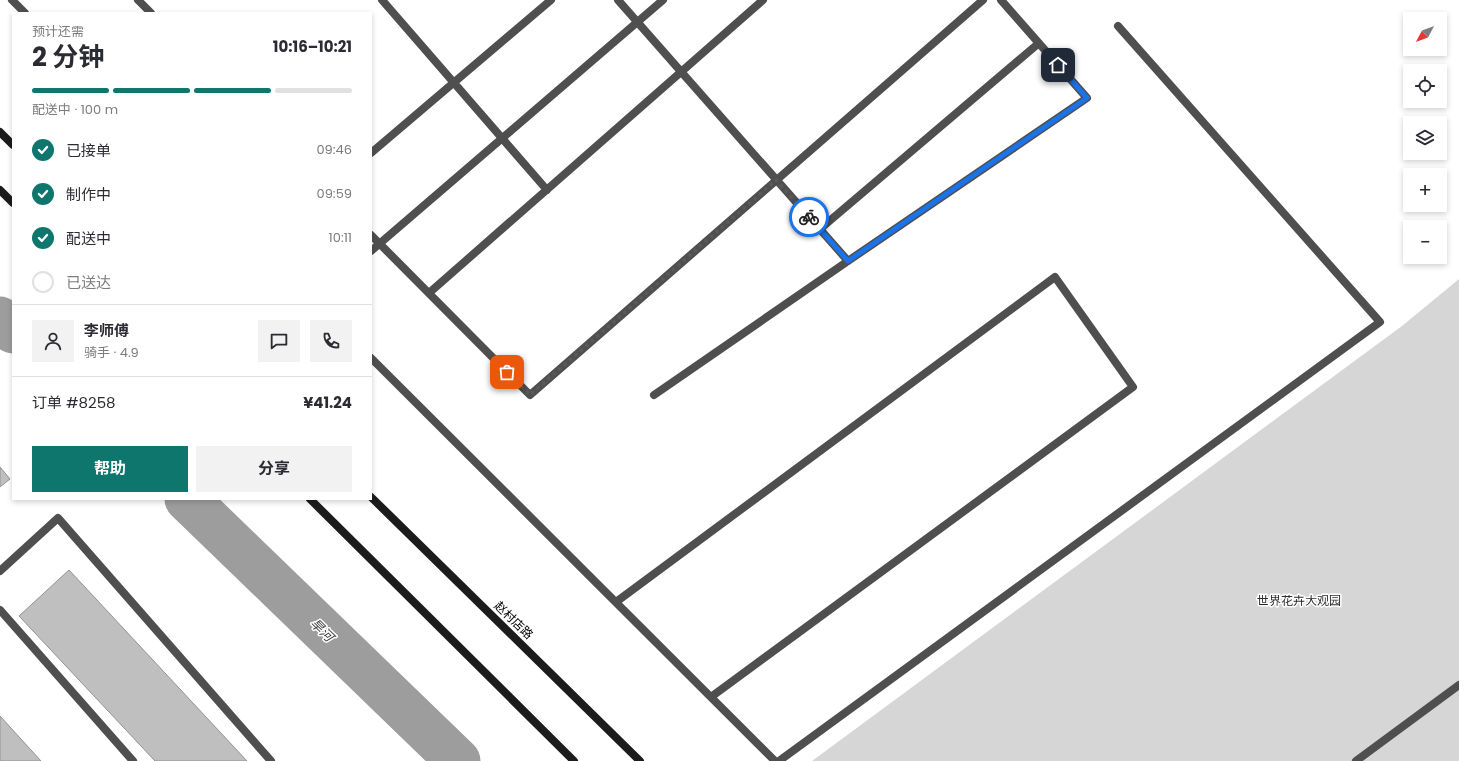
<!DOCTYPE html>
<html lang="zh">
<head>
<meta charset="utf-8">
<style>
  body { margin:0; font-family:Poppins,"Noto Sans SC",sans-serif; background:#f2f2f3; color:#2b2b33; height:100vh; display:flex; flex-direction:column; font-size:15px; white-space:nowrap }
  * { box-sizing:border-box; margin:0 }
  p { font-size:13px; color:#7c7c81 }
  .icon { flex:none; width:22px; height:22px; fill:none; stroke:currentColor; stroke-width:2; stroke-linecap:round; stroke-linejoin:round }
  .map { position:relative; flex:1; overflow:hidden }
  .details { position:absolute; left:12px; top:12px; width:360px; height:488px; display:flex; flex-direction:column; background:#fff; border-radius:0px; box-shadow:0 2px 6px #0003 }
  .details>* { flex:none }
  .needle { width:26px; rotate:229deg }
  .controls { position:absolute; left:1403px; top:12px; display:grid; gap:8px }
  .controls a { display:grid; place-items:center; width:44px; height:44px; border-radius:0px; background:#fff; box-shadow:0 2px 6px #0003; font-size:20px }
  .pin { position:absolute; display:grid; place-items:center; width:34px; height:34px; color:#fff; margin:-17px; border-radius:8px; box-shadow:0 2px 6px #0006 }
  .courier { position:absolute; display:grid; place-items:center; width:40px; height:40px; margin:-20px; border:3px solid #1a73e8; border-radius:50%; background:#fff; color:#222; box-shadow:0 1px 5px #0007 }
  .headline em { font-style:normal; font-weight:700 }
  .headline div { display:flex; flex-direction:column-reverse }
  .headline { display:flex; align-items:center; justify-content:space-between; height:68px; padding:0 20px }
  h1 { font-size:26px; font-weight:700; line-height:30px }
  .bar { display:grid; grid-template-columns:repeat(4,1fr); gap:6px 4px; align-content:center; height:48px; padding:0 20px }
  .bar i { height:5px; border-radius:3px; background:#e1e1e2 }
  .bar .active { background:#0f766e }
  .bar p { grid-column:span 4 }
  .line { display:flex; align-items:center; gap:10px; padding:0 20px; border-top:1px solid #e1e1e2 }
  .line div { flex:1 }
  .round { display:grid; place-items:center; flex:none; width:42px; height:42px; border-radius:0px; background:#f2f2f3 }
  ol { padding:0 20px; list-style:none }
  li { display:flex; align-items:center; gap:12px; height:44px }
  li p { margin-inline-start:auto }
  li .icon { padding:4px; border-radius:50%; background:#0f766e; color:#fff; stroke-width:4 }
  li:last-child { color:#7c7c81 }
  li i { width:22px; height:22px; border:2px solid #e1e1e2; border-radius:50% }
  .button { display:flex; gap:8px; margin-top:auto; padding:8px 20px }
  .button a { flex:1; height:46px; border-radius:0px; background:#0f766e; color:#fff; font-size:16px; font-weight:700; line-height:46px; text-align:center }
  .button a+a { background:#f2f2f3; color:#2b2b33 }
  .map>svg:first-child { display:block }
  .green { fill:#d6d6d6 }
  .lines { fill:none; stroke-linecap:round; stroke-linejoin:round }
  .river { stroke:#9d9d9d; stroke-width:45 }
  .building { fill:#bfbfbf; stroke:#939393 }
  .service { stroke:#4f4f4f; stroke-width:8 }
  .minor { stroke:#4f4f4f; stroke-width:8 }
  .secondary { stroke:#1c1c1c; stroke-width:8 }
  .done { stroke:#595959; stroke-width:4; stroke-dasharray:0 7.2 }
  .route { stroke:#1a73e8; stroke-width:5 }
  .labels { text-anchor:middle; dominant-baseline:central; stroke-width:3; stroke-linejoin:round; paint-order:stroke }
  .park-label { font-size:12px; fill:#2d2d2d; stroke:#fff }
  .street-label { font-size:12px; fill:#000; stroke:#fff }
  .water-label { font-size:13px; font-style:italic; fill:#3e3e3e; stroke:#fff }
</style>
</head>
<body>
<div class="map">
<svg width="1459" height="761" viewBox="0 0 1459 761">
  <rect width="100%" height="100%" fill="#fff"/>
  <path class="green" d="M1459 279V761H812L1402 326Z"/>
  <g class="lines">
    <path class="river" d="M0 319 13 331
      M187 499 458 761"/>
  </g>
  <path class="building" d="M0 467 10 479 0 487Z
    M69 570 247 761H155L19 616Z
    M0 716 41 761H0Z"/>
  <g class="lines">
    <path class="service" d="M12 0 25 13
      M138 0 151 13
      M382 0 547 190
      M618 0 848 261
      M371 153 551 0
      M820 229 1039 43
      M371 235 530 395 983 0
      M371 251 663 0
      M429 293 763 0
      M371 358 775 761
      M654 395 848 261 1087 98 1001 0
      M0 571 58 518 271 761
      M616 602 1055 277 1133 387 711 697
      M0 610 133 761
      M779 761 1380 322 1118 26"/>
    <path class="minor" d="M1356 761 1459 685"/>
    <path class="secondary" d="M0 132 13 145
      M0 190 13 203
      M371 497 640 761
      M310 499 574 761"/>
  </g>
  <g class="lines">
    <path class="done" d="M507 372 530 395 776 180 809 217"/>
    <path class="route" d="M809 217 848 261 1087 98 1058 65"/>
  </g>
  <g class="labels">
    <g class="park-label">
      <text x="1299" y="600">世界花卉大观园</text>
    </g>
    <g class="street-label">
      <text transform="translate(514 620) rotate(44)">赵村店路</text>
    </g>
    <g class="water-label">
      <text transform="translate(322 630) rotate(44)">旱河</text>
    </g>
  </g>
</svg>
<div class="controls">
<a><svg class="needle" viewBox="-14 -14 28 28"><path d="M0-13l5 13h-10z" fill="#e53935"/><path d="M0 13l5-13h-10z" fill="#7c7c81"/></svg></a>
<a><svg class="icon" aria-label="locate" viewBox="0 0 24 24"><circle cx="12" cy="12" r="6"/><path d="M12 2v4M12 18v4M2 12h4M18 12h4"/></svg></a>
<a><svg class="icon" aria-label="layers" viewBox="0 0 24 24"><path d="M12 4l9 5-9 5-9-5zM3 14l9 5 9-5"/></svg></a>
<a>+</a>
<a>−</a>
</div>
<div class="pin" style="left:507px;top:372px;background:#ea580c"><svg class="icon" aria-label="bag" viewBox="0 0 24 24"><path d="M5 8h14l-1 12H6zM9 8a3 3 0 0 1 6 0"/></svg></div>
<div class="pin" style="left:1058px;top:65px;background:#1f2937"><svg class="icon" aria-label="home" viewBox="0 0 24 24"><path d="M3 11l9-7 9 7M6 9v11h12V9"/></svg></div>
<div class="courier" style="left:809px;top:217px"><svg class="icon" aria-label="bike" viewBox="0 0 24 24"><circle cx="6" cy="16" r="4"/><circle cx="18" cy="16" r="4"/><path d="M6 16l4-8h5l3 8M10 8l3 8H6M13 5h3"/></svg></div>
<section class="details">
<div class="headline"><div><h1>2 分钟</h1><p>预计还需</p></div><em>10:16–10:21</em></div>
<div class="bar"><i class="active"></i><i class="active"></i><i class="active"></i><i></i><p>配送中 · 100 m</p></div>
<ol>
<li><svg class="icon" aria-label="check" viewBox="0 0 24 24"><path d="M5 12l5 5 9-10"/></svg>已接单<p>09:46</p></li>
<li><svg class="icon" aria-label="check" viewBox="0 0 24 24"><path d="M5 12l5 5 9-10"/></svg>制作中<p>09:59</p></li>
<li><svg class="icon" aria-label="check" viewBox="0 0 24 24"><path d="M5 12l5 5 9-10"/></svg>配送中<p>10:11</p></li>
<li><i></i>已送达</li>
</ol>
<div class="line" style="height:72px"><a class="round"><svg class="icon" aria-label="person" viewBox="0 0 24 24"><circle cx="12" cy="8" r="4"/><path d="M4 21q1-7 8-7t8 7"/></svg></a><div><b>李师傅</b><p>骑手 · 4.9</p></div><a class="round"><svg class="icon" aria-label="chat" viewBox="0 0 24 24"><path d="M4 5h16v11H9l-5 4z"/></svg></a><a class="round"><svg class="icon" aria-label="phone" viewBox="0 0 24 24"><path d="M5 4h4l2 5-3 2q2 4 5 5l2-3 5 2v4C11 20 4 13 5 4z"/></svg></a></div>
<div class="line" style="height:52px"><div>订单 #8258</div><b>¥41.24</b></div>
<div class="button"><a>帮助</a><a>分享</a></div>
</section>
</div>
</body>
</html>
